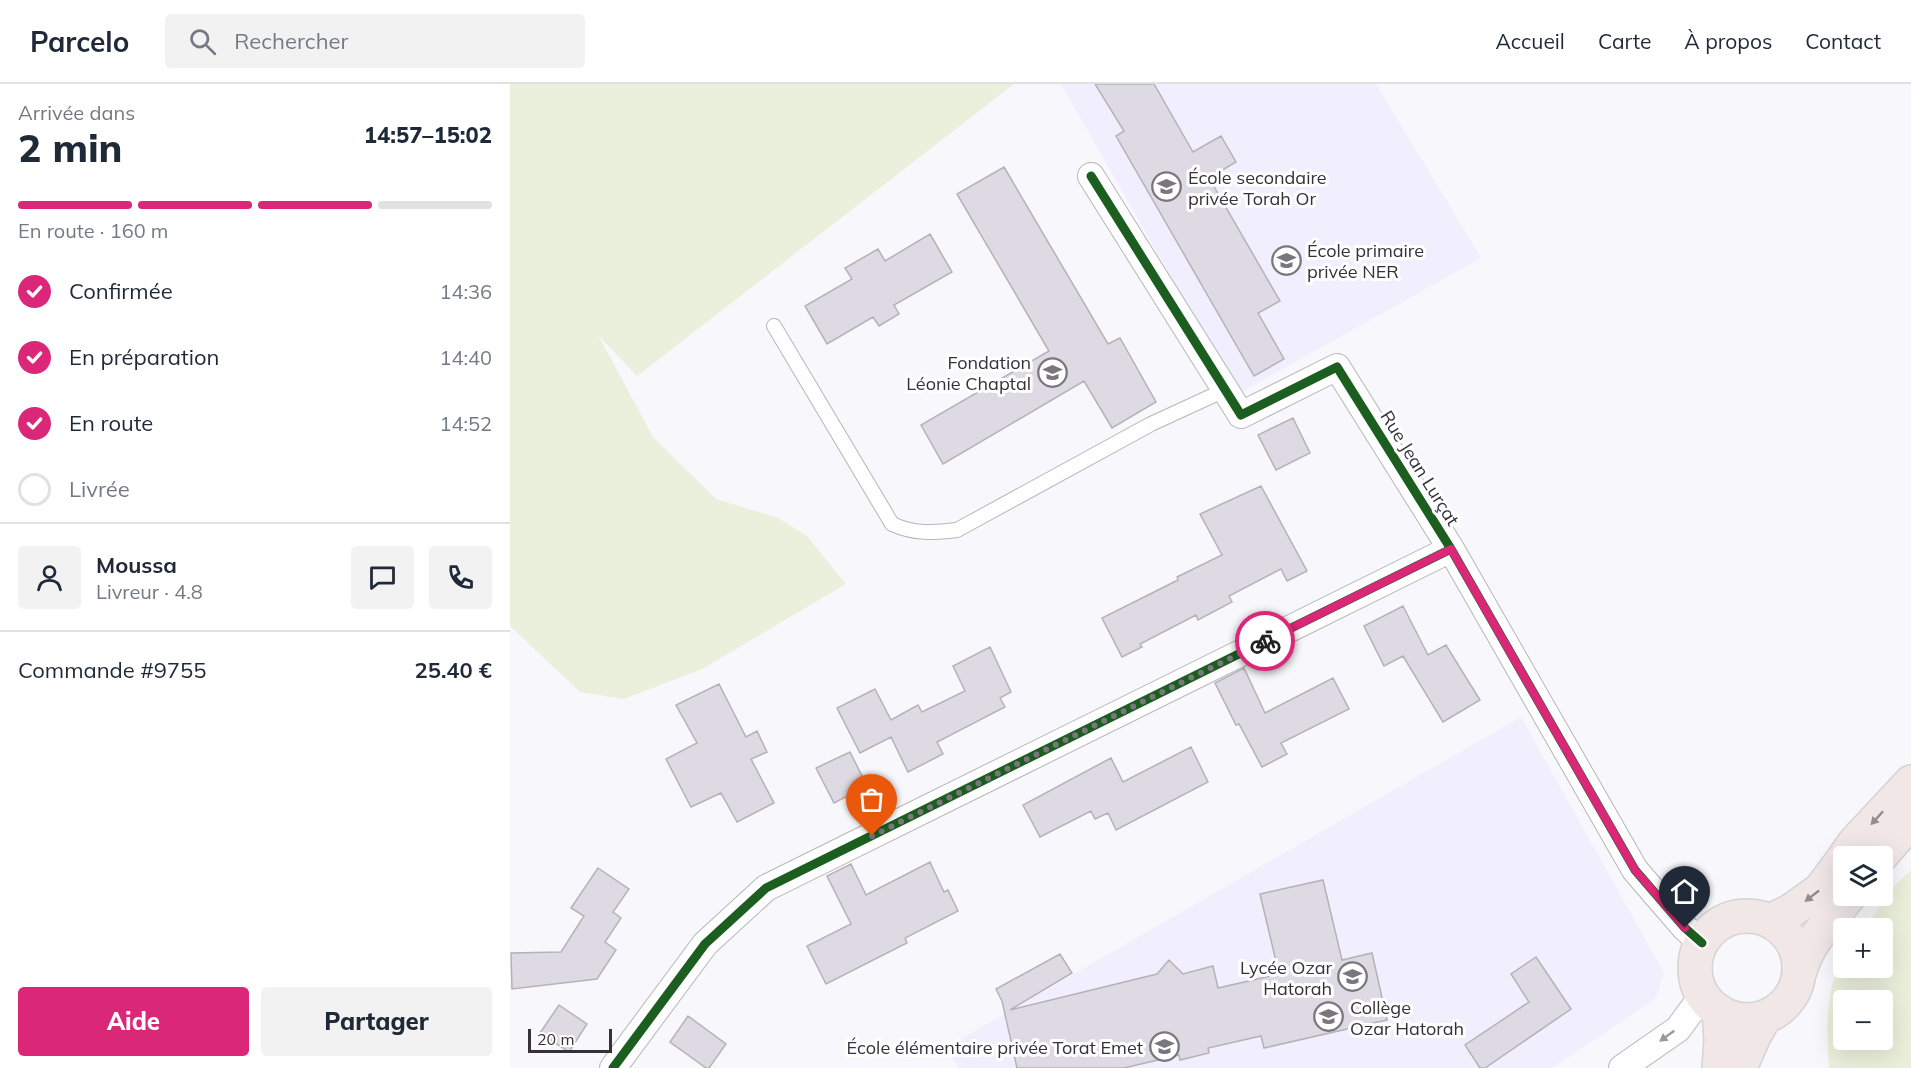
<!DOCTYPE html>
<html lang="fr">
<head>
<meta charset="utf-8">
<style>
  body { margin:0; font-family:Mulish,sans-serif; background:#f2f2f3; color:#1f2937; height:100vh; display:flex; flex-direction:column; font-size:22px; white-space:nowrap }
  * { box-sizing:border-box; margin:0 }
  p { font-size:20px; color:#747a83 }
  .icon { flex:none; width:33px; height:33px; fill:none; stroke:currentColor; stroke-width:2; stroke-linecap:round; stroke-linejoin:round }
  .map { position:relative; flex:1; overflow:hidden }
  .side { display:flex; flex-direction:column; background:#fff; width:510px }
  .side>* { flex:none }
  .buttons { position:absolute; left:1323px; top:762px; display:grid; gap:12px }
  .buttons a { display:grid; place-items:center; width:60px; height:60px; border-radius:6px; background:#fff; box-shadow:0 6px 24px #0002; font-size:30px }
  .scale { position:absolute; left:18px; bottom:15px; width:84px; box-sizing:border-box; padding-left:6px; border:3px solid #34313a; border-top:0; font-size:16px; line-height:21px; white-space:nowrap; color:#34313a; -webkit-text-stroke:4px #fff; paint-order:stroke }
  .pin { position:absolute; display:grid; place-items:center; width:51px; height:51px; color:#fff; margin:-62px -26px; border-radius:50% 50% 50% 0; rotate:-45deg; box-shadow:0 0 6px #0007 }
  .pin .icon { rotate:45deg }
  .courier { position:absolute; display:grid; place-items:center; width:60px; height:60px; margin:-30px; border:4px solid #db2777; border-radius:50%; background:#fff; color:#222; box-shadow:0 2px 8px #0007 }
  .summary em { font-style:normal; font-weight:800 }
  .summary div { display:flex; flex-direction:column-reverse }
  .summary { display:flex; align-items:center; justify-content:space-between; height:102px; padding:0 18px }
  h1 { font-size:39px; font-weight:800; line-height:45px }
  .bar { display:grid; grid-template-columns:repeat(4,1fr); gap:9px 6px; align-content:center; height:72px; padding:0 18px }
  .bar i { height:8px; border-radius:4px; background:#e0e1e3 }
  .bar .current { background:#db2777 }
  .bar p { grid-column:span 4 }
  .line { display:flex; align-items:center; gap:15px; padding:0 18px; border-top:2px solid #e0e1e3 }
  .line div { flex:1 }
  .round { display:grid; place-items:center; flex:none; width:63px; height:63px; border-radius:6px; background:#f2f2f3 }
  ol { padding:0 18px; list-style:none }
  li { display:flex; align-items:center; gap:18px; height:66px }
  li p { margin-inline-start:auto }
  li .icon { padding:6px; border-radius:50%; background:#db2777; color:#fff; stroke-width:4 }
  li:last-child { color:#747a83 }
  li i { width:33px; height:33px; border:3px solid #e0e1e3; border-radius:50% }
  .button { display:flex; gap:12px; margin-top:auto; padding:12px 18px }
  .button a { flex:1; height:69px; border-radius:6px; background:#db2777; color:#fff; font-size:24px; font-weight:800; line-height:69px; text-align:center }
  .button a+a { background:#f2f2f3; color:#1f2937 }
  header { display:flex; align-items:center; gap:36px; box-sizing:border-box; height:84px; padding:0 30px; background:#fff; border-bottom:2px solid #e0e1e3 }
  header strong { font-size:28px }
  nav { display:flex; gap:33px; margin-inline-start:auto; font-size:21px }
  .search { width:420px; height:54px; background:#f2f2f3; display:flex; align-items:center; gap:15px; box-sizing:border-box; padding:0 21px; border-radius:6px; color:#747a83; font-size:22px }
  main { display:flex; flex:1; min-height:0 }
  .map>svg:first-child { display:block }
  .built { fill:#f1eefd }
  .green { fill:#ebf0dc; fill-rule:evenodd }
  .building { fill:#dedae4; stroke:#b4b2b8; stroke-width:1.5 }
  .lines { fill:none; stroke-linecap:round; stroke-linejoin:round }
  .lane-casing { stroke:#b7b6bb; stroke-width:16 }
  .street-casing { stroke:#b7b6bb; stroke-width:28 }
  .primary-casing { stroke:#d4d3d6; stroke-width:36 }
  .lane { stroke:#fefefe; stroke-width:14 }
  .street { stroke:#fefefe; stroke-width:26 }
  .primary { stroke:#f0e7e6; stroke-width:33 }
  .cycleway-casing { stroke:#fff; stroke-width:13 }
  .cycleway { stroke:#1b5e20; stroke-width:9 }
  .oneway { fill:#928c90 }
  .oneway2 { fill:#99989c }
  .done { stroke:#79767e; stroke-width:6; stroke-dasharray:0 10.8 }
  .route { stroke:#db2777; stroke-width:8 }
  .labels { text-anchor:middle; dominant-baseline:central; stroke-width:6; stroke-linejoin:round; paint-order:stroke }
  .poi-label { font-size:18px; fill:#34313a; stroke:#fff; text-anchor:start }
  .street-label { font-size:18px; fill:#34313a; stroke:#fff }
</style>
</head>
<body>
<header>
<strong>Parcelo</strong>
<div class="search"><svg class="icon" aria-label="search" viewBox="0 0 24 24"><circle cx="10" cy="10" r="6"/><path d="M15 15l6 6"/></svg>Rechercher</div>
<nav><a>Accueil</a><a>Carte</a><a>À propos</a><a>Contact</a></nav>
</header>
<main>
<section class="side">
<div class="summary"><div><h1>2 min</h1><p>Arrivée dans</p></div><em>14:57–15:02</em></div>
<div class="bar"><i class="current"></i><i class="current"></i><i class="current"></i><i></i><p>En route · 160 m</p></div>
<ol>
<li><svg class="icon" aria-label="check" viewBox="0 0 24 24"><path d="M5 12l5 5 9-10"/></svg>Confirmée<p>14:36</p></li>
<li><svg class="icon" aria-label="check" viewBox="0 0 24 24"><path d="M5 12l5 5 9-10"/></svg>En préparation<p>14:40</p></li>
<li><svg class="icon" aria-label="check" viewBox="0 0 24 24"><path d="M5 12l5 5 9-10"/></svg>En route<p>14:52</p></li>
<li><i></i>Livrée</li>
</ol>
<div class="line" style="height:108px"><a class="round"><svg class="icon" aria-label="person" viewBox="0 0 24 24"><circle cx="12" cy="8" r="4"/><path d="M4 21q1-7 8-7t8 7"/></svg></a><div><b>Moussa</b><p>Livreur · 4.8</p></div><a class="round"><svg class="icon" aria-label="chat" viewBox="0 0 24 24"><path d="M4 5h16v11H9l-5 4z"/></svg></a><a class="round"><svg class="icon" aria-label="phone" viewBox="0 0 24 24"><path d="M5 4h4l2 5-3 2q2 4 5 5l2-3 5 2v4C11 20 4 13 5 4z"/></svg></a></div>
<div class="line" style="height:78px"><div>Commande #9755</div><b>25.40 €</b></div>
<div class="button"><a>Aide</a><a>Partager</a></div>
</section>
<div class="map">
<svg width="1401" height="984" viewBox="0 0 1401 984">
  <rect width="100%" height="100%" fill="#f8f7fb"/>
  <path class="built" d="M551 0H866L971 174 728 310Z
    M1011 633 1154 889 1146 914 1042 984H449L435 964Z"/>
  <path class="green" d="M0 0H504L127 292 88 251 143 353 206 415 268 434 297 452 336 500 192 585 114 615 70 608 0 542Z
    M1401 786V984H1319C1317 951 1314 905 1333 876L1334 884H1372V844H1355L1383 803ZM1372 916V956H1334V916Z"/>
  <path class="building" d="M585 0H644L683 68 711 52 726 78 699 94 770 217 748 229 774 275 744 292 606 52 614 47Z
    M494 83 598 260 610 254 646 318 602 344 574 297 433 380 411 341 539 267 447 110Z
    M420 150 442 188 384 221 389 230 369 242 363 233 317 260 295 222 342 195 335 184 368 165 375 177Z
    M783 334 800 369 766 386 748 351Z
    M751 402 797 487 777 497 771 485 719 512 722 518 688 536 686 531 630 560 632 563 612 573 592 534 668 496 667 493 712 471 690 430Z
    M893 522 918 571 936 561 970 616 933 638 893 572 874 582 854 542Z
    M480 563 501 608 490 614 495 623 427 658 433 670 398 688 381 653 350 669 327 624 365 605 381 636 408 621 412 628 455 607 443 582Z
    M734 584 755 629 823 594 839 625 771 659 777 670 752 683 729 640 726 641 705 599Z
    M209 600 236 653 247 647 257 668 241 675 264 719 227 738 211 709 181 723 156 675 187 659 166 621Z
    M681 663 698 698 606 746 598 729 585 735 581 727 530 753 513 721 601 674 613 698Z
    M340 668 357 702 324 719 306 684Z
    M420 778 434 808 438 806 448 827 395 854 397 859 316 900 297 862 341 840 317 792 341 780 356 811Z
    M88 784 119 805 103 828 111 834 95 858 106 866 87 895 2 905 1 869 51 868 74 832 61 824Z
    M813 796 832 876 862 869 877 936 754 964 751 952 698 964 699 969 670 976 669 971 614 984H507L492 917 486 905 550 870 562 889 500 926 647 890 659 876 673 890 703 882 708 904 769 890 750 810Z
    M1026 873 1061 925 975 984H970L955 961 1019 918 1001 890Z
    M49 921 77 940 59 968 30 949Z
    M178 932 216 960 199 984H196L160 958Z"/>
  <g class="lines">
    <defs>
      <path id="lane" d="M264 242 382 440C404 450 423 449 447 446L641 340 715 306"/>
      <path id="street" d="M581 92 731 331 827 283 941 465 1125 786 1175 844 1192 859
        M103 984 195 860 256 804 941 465
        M1112 984 1168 945 1193 911"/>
      <path id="primary" d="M1335 772 1345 758 1401 698
        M1371 772 1401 737
        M1185 884a52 52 0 1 1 104 0a52 52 0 1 1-104 0Z
        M1260 837 1282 826 1310 806 1334 774
        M1290 887C1298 858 1321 835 1339 812
        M1209 984 1211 956 1209 927
        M1230 984 1244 952 1255 933"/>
    </defs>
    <use href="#lane" class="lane-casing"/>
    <use href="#street" class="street-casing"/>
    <use href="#primary" class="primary-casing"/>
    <use href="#lane" class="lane"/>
    <use href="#street" class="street"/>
    <use href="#primary" class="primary"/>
    <defs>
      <path id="cycleway" d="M581 92 731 331 827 283 941 465 1125 786 1175 844 1192 859
        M103 984 195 860 256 804 941 465"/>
    </defs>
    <use href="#cycleway" class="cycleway-casing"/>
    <use href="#cycleway" class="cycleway"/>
  </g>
  <defs><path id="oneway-solid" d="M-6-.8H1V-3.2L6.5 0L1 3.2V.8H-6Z" transform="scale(1.5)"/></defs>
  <g class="oneway">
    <use href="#oneway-solid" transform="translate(1367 734) rotate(132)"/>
    <use href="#oneway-solid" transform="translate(1302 812) rotate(142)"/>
  </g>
  <use class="oneway2" href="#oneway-solid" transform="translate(1157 952) rotate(144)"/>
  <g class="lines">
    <path class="done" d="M362 752 755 557"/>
    <path class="route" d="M755 557 941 465 1125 786 1175 844"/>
  </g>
  <defs>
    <symbol id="school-ring" viewBox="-11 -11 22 22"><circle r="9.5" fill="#fff" stroke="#79767e" stroke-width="1.5"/><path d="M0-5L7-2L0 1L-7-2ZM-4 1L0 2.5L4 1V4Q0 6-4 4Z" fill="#79767e"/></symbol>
    <symbol id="university-ring" viewBox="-11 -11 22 22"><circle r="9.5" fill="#fff" stroke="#79767e" stroke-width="1.5"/><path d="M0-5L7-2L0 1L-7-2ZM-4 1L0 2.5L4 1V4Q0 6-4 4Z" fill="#79767e"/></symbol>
  </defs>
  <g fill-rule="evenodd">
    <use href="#school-ring" x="640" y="86" width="33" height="33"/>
    <use href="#school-ring" x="760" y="160" width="33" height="33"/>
    <use href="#university-ring" x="526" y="272" width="33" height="33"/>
    <use href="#school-ring" x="826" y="876" width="33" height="33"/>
    <use href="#school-ring" x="802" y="916" width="33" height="33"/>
    <use href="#school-ring" x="638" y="946" width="33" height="33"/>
  </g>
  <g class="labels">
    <g class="poi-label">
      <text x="678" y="93">École secondaire<tspan x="678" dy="21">privée Torah Or</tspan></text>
      <text x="797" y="166">École primaire<tspan x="797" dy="21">privée NER</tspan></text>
      <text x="521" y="278" text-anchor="end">Fondation<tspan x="521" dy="21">Léonie Chaptal</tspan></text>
      <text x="822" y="883" text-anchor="end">Lycée Ozar<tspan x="822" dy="21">Hatorah</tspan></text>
      <text x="840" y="923">Collège<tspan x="840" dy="21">Ozar Hatorah</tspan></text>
      <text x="633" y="963" text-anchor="end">École élémentaire privée Torat Emet</text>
    </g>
    <g class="street-label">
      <text transform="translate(910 384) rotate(58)">Rue Jean Lurçat</text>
    </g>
  </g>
</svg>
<div class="buttons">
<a><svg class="icon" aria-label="layers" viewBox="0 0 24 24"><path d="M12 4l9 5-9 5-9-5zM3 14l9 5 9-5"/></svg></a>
<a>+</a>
<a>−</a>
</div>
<div class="scale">20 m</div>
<div class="pin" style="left:362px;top:752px;background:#ea580c"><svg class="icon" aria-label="bag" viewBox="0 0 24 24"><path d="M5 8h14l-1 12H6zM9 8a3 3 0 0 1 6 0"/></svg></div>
<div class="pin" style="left:1175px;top:844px;background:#1f2937"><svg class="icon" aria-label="home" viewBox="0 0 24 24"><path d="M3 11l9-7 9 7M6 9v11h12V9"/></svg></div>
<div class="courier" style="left:755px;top:557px"><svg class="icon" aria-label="bike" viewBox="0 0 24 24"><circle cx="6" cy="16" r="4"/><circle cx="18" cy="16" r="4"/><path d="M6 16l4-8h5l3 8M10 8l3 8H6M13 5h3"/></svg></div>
</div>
</main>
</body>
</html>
